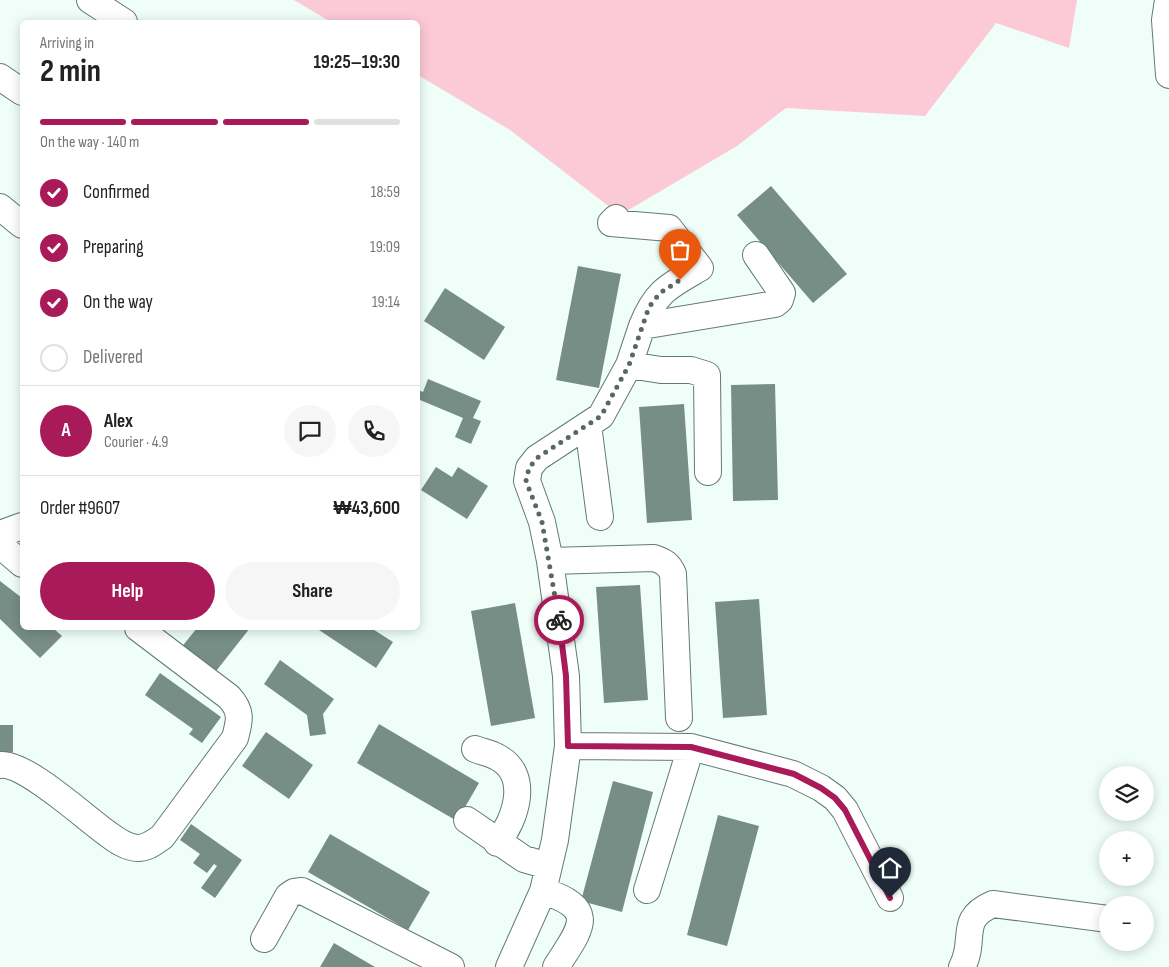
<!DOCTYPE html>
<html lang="en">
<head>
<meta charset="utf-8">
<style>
  body { margin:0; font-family:"Sofia Sans Condensed",sans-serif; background:#f6f6f6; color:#222; height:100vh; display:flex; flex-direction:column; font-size:19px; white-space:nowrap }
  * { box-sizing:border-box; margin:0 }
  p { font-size:16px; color:#767676 }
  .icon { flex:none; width:28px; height:28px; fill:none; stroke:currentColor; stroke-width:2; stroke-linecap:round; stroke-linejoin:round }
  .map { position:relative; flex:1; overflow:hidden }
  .panel { position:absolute; left:20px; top:20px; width:400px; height:610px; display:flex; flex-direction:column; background:#fff; border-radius:8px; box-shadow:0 2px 12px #0003 }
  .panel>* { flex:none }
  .fabs { position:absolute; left:1099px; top:766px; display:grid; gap:10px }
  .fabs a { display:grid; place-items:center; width:55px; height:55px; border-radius:50%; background:#fff; box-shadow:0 2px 12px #0003; font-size:25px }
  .pin { position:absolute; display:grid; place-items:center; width:42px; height:42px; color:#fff; margin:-51px -21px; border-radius:50% 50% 50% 0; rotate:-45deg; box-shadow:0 0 5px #0007 }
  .pin .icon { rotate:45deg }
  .courier { position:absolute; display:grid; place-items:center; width:50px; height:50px; margin:-25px; border:4px solid #a91a59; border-radius:50%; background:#fff; color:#222; box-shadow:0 1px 6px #0007 }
  .summary em { font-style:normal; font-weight:700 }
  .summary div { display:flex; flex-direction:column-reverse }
  .summary { display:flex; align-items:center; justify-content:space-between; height:85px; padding:0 20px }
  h1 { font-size:32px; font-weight:700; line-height:38px }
  .bar { display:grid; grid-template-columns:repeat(4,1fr); gap:8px 5px; align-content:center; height:60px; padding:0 20px }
  .bar i { height:6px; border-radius:4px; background:#e0e0e0 }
  .bar .current { background:#a91a59 }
  .bar p { grid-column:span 4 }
  .line { display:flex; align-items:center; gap:12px; padding:0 20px; border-top:1px solid #e0e0e0 }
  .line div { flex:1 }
  .round { display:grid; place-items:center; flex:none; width:52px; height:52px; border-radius:26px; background:#f6f6f6 }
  ol { padding:0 20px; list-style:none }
  li { display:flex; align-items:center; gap:15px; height:55px }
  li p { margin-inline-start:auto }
  li .icon { padding:5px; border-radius:50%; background:#a91a59; color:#fff; stroke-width:4 }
  li:last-child { color:#767676 }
  li i { width:28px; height:28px; border:2px solid #e0e0e0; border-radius:50% }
  .button { display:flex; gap:10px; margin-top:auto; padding:10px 20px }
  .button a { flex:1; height:58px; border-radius:30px; background:#a91a59; color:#fff; font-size:20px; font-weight:700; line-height:58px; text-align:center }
  .button a+a { background:#f6f6f6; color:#222 }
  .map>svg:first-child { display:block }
  .green { fill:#fccad7 }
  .building { fill:#778e86 }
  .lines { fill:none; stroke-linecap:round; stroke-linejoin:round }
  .street-casing { stroke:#637a72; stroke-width:28 }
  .street { stroke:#fff; stroke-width:26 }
  .done { stroke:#5b6762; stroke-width:5; stroke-dasharray:0 9 }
  .route { stroke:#a91a59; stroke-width:6 }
</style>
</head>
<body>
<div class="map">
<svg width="1169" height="967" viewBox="0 0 1169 967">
  <rect width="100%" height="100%" fill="#effef8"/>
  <path class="green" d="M294 0H1077L1069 48 996 23 925 116 786 108 737 146 620 215 510 130 418 75V22H331Z"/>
  <path class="building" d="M771 186 847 274 813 303 737 215Z
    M578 266 621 274 599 388 556 380Z
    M445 288 505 327 484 360 424 321Z
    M428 379 481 401 473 418 481 421 471 444 455 437 463 418 420 400 418 405V390L423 392Z
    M775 384 778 500 733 501 731 385Z
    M684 404 692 520 647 523 639 407Z
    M436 467 452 477 458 467 488 486 467 519 421 490Z
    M0 581 22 598V628H53L62 636 40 658 0 619Z
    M640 585 648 700 604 703 596 587Z
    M759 599 767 715 723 718 715 602Z
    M515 603 535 718 491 726 471 611Z
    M197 628H250L213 675 180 649Z
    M316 628H371L393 642 376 668Z
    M280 660 334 699 323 714 326 734 310 736 307 715 264 684Z
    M160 673 221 717 202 743 189 734 193 729 145 695Z
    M379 724 479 783 457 821 357 763Z
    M0 725H13V752H0Z
    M266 732 313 765 289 799 242 766Z
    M613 781 653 792 622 912 581 901Z
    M718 815 759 826 727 946 687 935Z
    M191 824 242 860 215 898 201 888 217 866 214 864 207 873 193 863 200 854 180 840Z
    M330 834 430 892 408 930 308 872Z
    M334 943 375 967H320Z"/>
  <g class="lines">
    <defs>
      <path id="street" d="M90 0 124 22
        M1168 0 1165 20 1169 75
        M0 77 22 92
        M0 207 22 225
        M616 218 611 223 669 228 700 268C669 286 656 291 642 326
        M629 365 661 370H691L707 375 708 472
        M588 425 600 517
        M0 534 22 526
        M0 545 22 564
        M550 561 654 558C663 561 669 564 673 574L679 718
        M568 746 691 747 793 774 821 788 835 798 845 810 890 898
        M475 749C482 752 490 753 497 757 531 774 516 820 497 843
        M0 765C25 762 84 817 108 834 116 840 127 848 138 848 148 848 154 842 162 837L235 738C240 720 242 711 229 697L138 628
        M467 820 524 859 548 866
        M647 890 691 747
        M543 891C600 909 580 929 556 967
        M264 939 288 896 294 892 302 891 451 967
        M509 967 543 891 555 840 568 746 566 676 550 561 542 522 527 481 529 468 537 458 601 416 629 365 642 326 775 304 780 300 782 293 756 255
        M962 967C977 940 957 919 993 904L1108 919"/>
    </defs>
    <use href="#street" class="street-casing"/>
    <use href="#street" class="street"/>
  </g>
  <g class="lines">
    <path class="done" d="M559 620 542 522 526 481 529 468 537 458 601 416 629 365 649 307 660 293 680 280"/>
    <path class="route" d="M559 620 566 676 568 746 691 747 794 774 821 788 835 798 845 810 890 898"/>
  </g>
</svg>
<div class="fabs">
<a><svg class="icon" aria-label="layers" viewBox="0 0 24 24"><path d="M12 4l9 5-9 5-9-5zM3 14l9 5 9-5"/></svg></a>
<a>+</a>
<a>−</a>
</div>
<div class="pin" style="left:680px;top:280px;background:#ea580c"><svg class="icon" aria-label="bag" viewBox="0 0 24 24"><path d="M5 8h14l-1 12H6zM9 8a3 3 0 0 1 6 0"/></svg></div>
<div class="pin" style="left:890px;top:898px;background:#1f2937"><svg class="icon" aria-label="home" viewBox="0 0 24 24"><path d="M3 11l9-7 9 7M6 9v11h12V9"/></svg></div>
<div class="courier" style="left:559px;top:620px"><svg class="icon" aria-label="bike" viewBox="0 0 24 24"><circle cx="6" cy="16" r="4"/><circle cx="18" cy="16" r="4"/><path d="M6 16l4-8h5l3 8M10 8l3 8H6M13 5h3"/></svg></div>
<section class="panel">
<div class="summary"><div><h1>2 min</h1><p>Arriving in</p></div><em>19:25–19:30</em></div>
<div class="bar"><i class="current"></i><i class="current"></i><i class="current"></i><i></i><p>On the way · 140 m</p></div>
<ol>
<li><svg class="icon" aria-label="check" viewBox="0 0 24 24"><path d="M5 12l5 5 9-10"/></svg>Confirmed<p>18:59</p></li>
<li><svg class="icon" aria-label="check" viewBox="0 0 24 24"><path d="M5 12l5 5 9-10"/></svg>Preparing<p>19:09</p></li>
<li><svg class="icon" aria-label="check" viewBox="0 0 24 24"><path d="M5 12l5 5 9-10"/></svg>On the way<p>19:14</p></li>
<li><i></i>Delivered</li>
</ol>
<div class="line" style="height:90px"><b class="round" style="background:#a91a59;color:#fff">A</b><div><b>Alex</b><p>Courier · 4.9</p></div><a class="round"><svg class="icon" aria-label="chat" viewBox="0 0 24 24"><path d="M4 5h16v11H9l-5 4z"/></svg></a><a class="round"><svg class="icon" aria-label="phone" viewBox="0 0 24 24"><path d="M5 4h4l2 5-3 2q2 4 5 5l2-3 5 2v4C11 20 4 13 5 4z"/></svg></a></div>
<div class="line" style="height:65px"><div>Order #9607</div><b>₩43,600</b></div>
<div class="button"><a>Help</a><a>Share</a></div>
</section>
</div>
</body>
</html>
